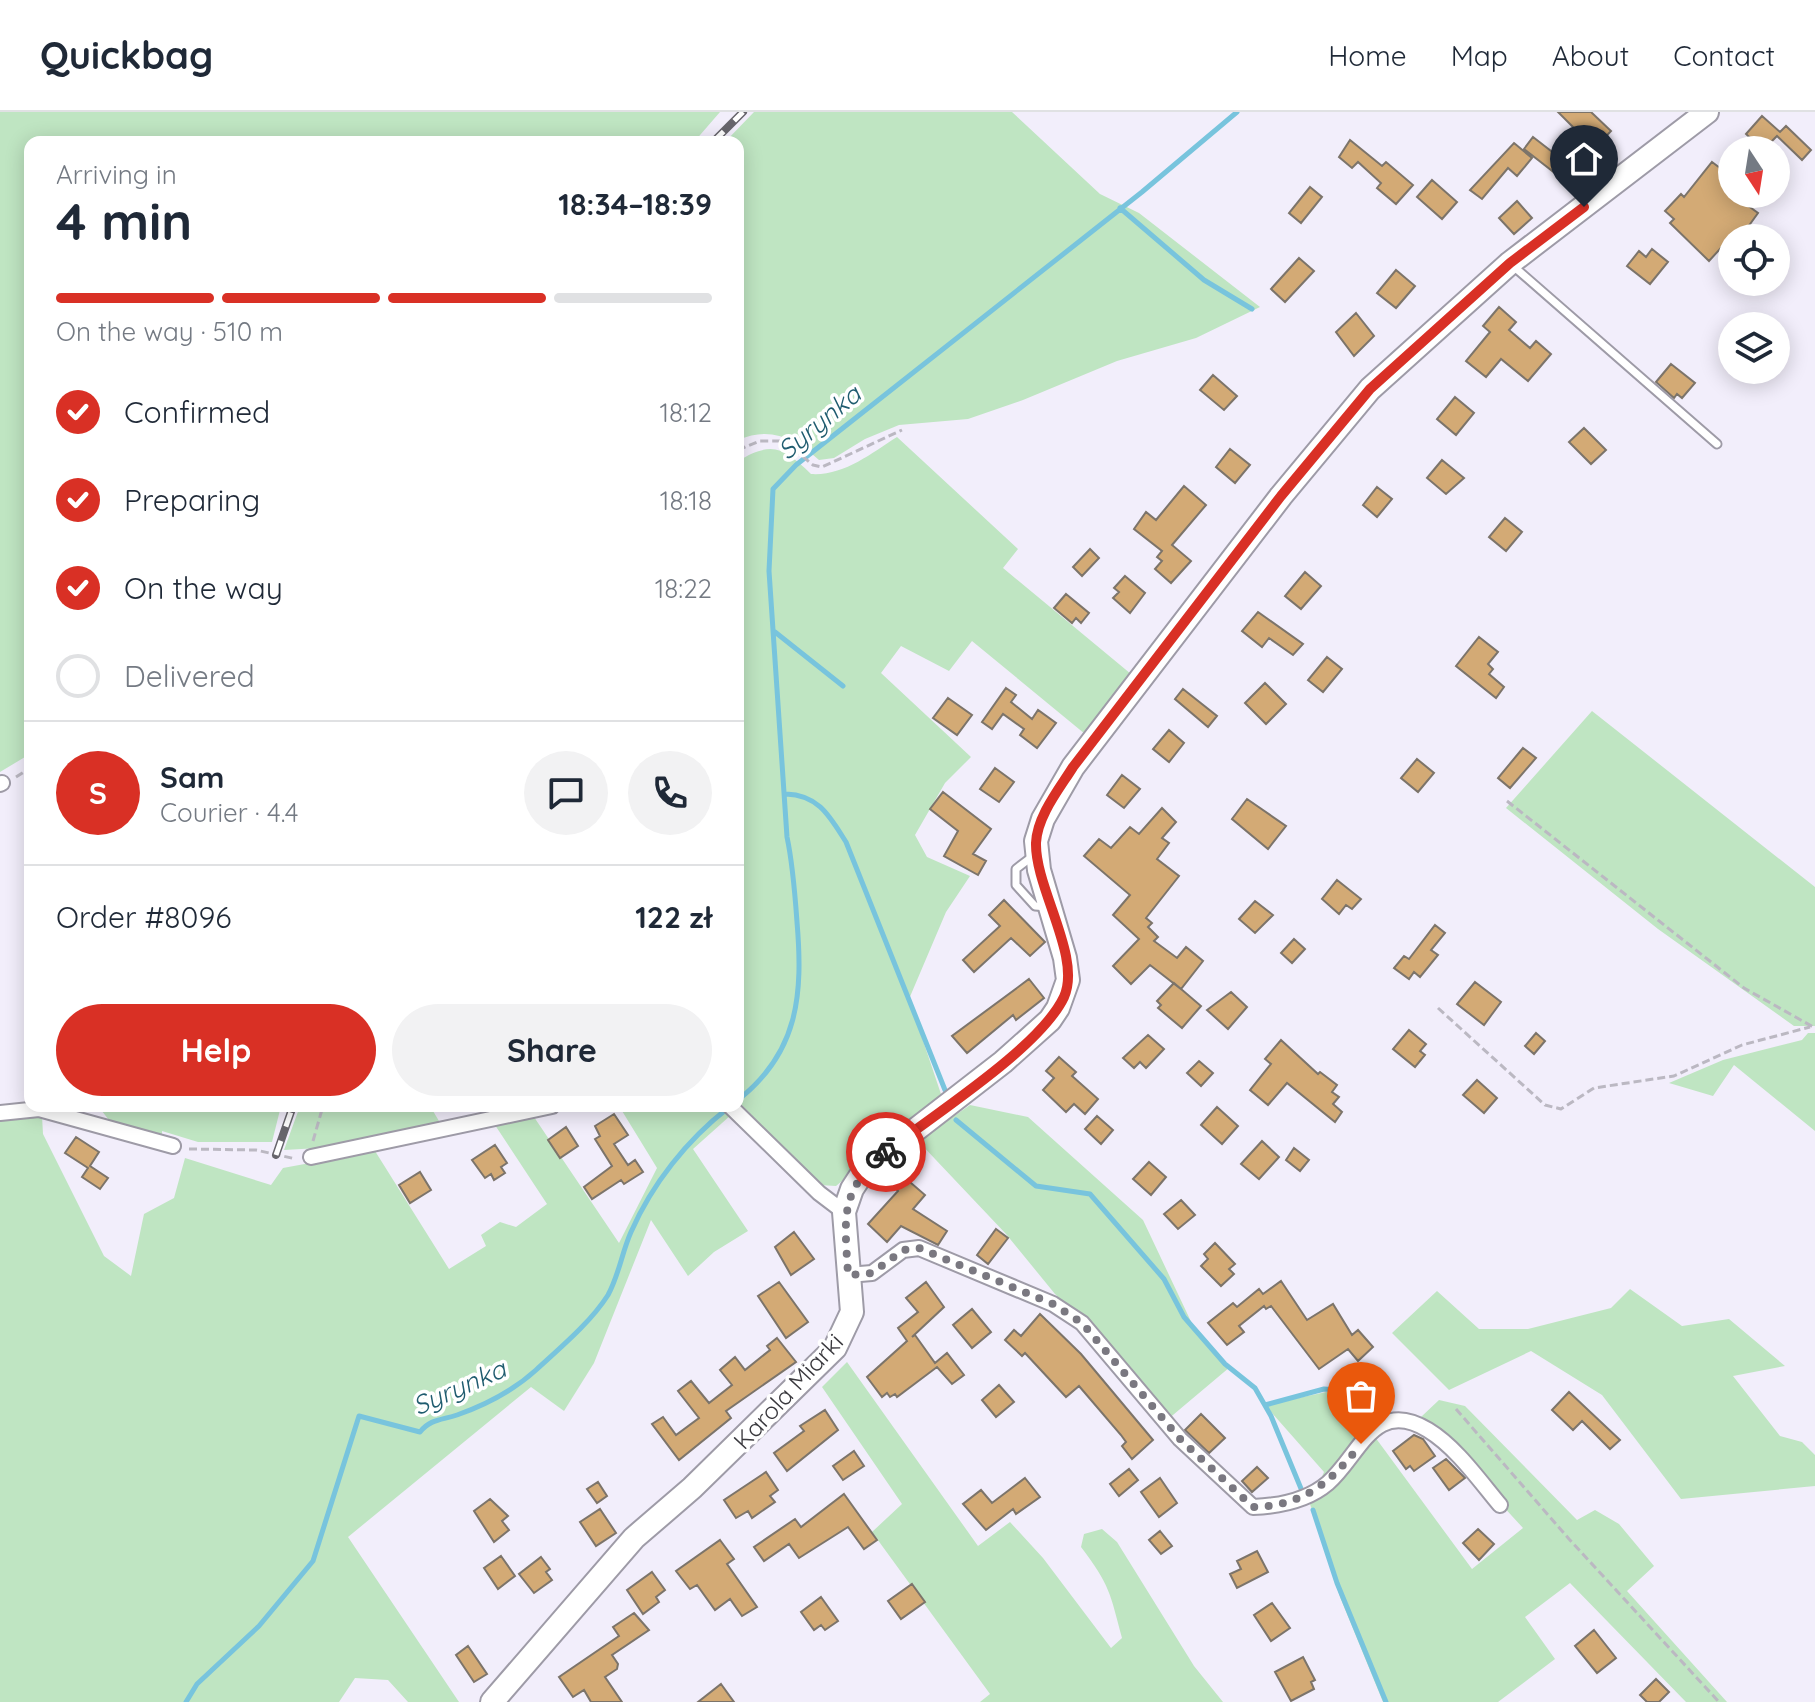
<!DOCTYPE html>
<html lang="en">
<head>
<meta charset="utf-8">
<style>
  body { margin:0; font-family:Quicksand,sans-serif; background:#f2f2f3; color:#1f2937; height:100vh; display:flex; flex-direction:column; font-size:30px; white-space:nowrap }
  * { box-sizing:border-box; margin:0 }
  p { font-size:26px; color:#747a83 }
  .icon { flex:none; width:44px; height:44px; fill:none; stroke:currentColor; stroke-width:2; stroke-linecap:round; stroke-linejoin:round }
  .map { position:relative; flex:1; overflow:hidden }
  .side { position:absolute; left:24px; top:24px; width:720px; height:976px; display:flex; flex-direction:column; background:#fff; border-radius:16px; box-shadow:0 4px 20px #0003 }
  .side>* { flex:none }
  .needle { width:52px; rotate:168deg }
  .buttons { position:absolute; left:1718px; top:24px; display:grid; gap:16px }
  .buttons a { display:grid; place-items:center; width:72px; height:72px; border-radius:50%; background:#fff; box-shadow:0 4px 20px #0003; font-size:40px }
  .pin { position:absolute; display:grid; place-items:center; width:68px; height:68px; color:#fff; margin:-82px -34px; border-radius:50% 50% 50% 0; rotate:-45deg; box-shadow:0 0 8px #0007 }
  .pin .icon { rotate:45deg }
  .courier { position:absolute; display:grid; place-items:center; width:80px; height:80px; margin:-40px; border:6px solid #d93025; border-radius:50%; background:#fff; color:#222; box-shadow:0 2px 10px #0007 }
  .head em { font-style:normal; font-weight:700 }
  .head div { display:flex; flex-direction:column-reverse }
  .head { display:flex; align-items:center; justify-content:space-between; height:136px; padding:0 32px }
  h1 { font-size:52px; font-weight:700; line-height:60px }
  .bar { display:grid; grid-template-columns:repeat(4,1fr); gap:12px 8px; align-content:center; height:96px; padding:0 32px }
  .bar i { height:10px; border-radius:6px; background:#e0e1e3 }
  .bar .active { background:#d93025 }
  .bar p { grid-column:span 4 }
  .line { display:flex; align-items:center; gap:20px; padding:0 32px; border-top:2px solid #e0e1e3 }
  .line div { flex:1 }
  .round { display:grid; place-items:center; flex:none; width:84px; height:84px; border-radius:42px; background:#f2f2f3 }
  ol { padding:0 32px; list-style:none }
  li { display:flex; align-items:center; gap:24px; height:88px }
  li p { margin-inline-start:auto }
  li .icon { padding:8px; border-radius:50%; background:#d93025; color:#fff; stroke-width:4 }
  li:last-child { color:#747a83 }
  li i { width:44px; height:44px; border:4px solid #e0e1e3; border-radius:50% }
  .action { display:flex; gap:16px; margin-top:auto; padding:16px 32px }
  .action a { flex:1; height:92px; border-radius:48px; background:#d93025; color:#fff; font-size:32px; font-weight:700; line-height:92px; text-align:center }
  .action a+a { background:#f2f2f3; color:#1f2937 }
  header { display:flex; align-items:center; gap:48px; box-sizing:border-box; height:112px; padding:0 40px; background:#fff; border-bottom:2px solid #e0e1e3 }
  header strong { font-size:38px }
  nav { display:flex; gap:44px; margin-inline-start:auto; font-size:28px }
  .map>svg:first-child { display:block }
  .green { fill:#bfe5c2 }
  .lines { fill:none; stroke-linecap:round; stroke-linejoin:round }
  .stream { stroke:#78c4dd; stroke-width:5 }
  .building { fill:#d3aa75; stroke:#7c746a; stroke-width:2 }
  .lane-casing { stroke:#9e9ba7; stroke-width:11 }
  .street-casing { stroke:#9e9ba7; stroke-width:18 }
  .secondary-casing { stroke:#9e9ba7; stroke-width:26 }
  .path { stroke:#bbb8c2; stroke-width:3; stroke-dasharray:8 4; stroke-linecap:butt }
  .lane { stroke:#fff; stroke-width:7 }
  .street { stroke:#fff; stroke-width:14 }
  .secondary { stroke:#fff; stroke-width:22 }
  .rail-casing { stroke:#67656c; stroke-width:8 }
  .rail { stroke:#fff; stroke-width:5; stroke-dasharray:15; stroke-linecap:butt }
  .done { stroke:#7a7880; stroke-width:8; stroke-dasharray:0 14.4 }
  .route { stroke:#d93025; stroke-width:10 }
  .labels { text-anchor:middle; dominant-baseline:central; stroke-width:7; stroke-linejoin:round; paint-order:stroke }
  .street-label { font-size:24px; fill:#3a393e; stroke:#fff }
  .water-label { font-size:26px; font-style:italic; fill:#1f5c6f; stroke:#fff }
</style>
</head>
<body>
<header>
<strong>Quickbag</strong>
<nav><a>Home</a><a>Map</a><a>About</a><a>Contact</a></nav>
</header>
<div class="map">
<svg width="1815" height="1590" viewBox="0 0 1815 1590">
  <rect width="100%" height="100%" fill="#f2eefb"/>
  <path class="green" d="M0 0H720L694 30H30V642L0 660Z
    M754 0H1012L1100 82 1139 101 1260 195 1196 226 1117 249 1023 288 968 307 899 313 865 327 834 346 819 348C795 326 770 314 738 328V30H725Z
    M897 325 1018 437 1003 456 1131 562 1085 622 972 529 949 559 901 534 881 561 971 645 945 671 915 723 927 745 970 764 946 800 909 887 942 985 836 1074 819 1073 738 989V349C773 328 784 336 811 362 844 364 870 342 897 325Z
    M1592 599 1815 775V914H1794L1658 817 1506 696Z
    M1808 921H1815V1019L1734 953 1713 984 1669 971 1723 948 1802 928Z
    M970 993 1028 1005 1143 1108 1195 1218 1230 1255 1167 1308 1115 1240 1055 1182 1006 1122 918 1029Z
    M98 994H281L272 1030H198L162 1019V1025L112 1012Z
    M300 994H430L442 1014 319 1036 284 1038Z
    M619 994H722L731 1003 693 1037 748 1119 714 1140 688 1164 651 1108 594 1251 564 1299 531 1275 348 1425 459 1590H408L388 1568 355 1566 339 1590H0V1006L42 1004 43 1022 104 1144 131 1164 144 1102 174 1086 185 1046 271 1073 283 1056 375 1039 449 1157 486 1134 481 1123 500 1110 516 1115 547 1092 495 1013 534 1005 619 1131 657 1056Z
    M1630 1177 1682 1214 1729 1207 1785 1254 1733 1264 1780 1324 1802 1330 1815 1343V1374L1681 1387 1602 1283 1531 1239 1449 1278 1392 1221 1437 1179 1479 1217H1528L1611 1196Z
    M847 1250 978 1434 1010 1410 1043 1446 1111 1536 1122 1526C1110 1481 1110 1473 1081 1435L1084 1422 1102 1417 1117 1430 1194 1554 1223 1590H980L990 1582 872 1420 902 1392 822 1275Z
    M1331 1279 1375 1325 1472 1457 1523 1416 1421 1305 1439 1288 1465 1294 1577 1408 1595 1398 1619 1412 1654 1454 1627 1479 1727 1590H1686L1570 1471 1525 1505 1555 1547 1498 1590H1383L1340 1485 1310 1392 1324 1360 1265 1293Z"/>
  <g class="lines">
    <path class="stream" d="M1120 96 1204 168 1252 197
      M775 520 843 574
      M786 682C819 683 830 705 846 730L945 978
      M738 988C799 940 803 882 797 810 795 782 793 753 787 725L769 459 773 377 796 353 1142 80 1237 0
      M956 1008 1036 1074 1090 1082 1164 1167 1184 1205 1225 1252 1255 1276 1271 1304 1302 1379
      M1265 1293 1324 1277 1337 1278
      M1313 1398 1337 1471 1386 1590
      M186 1590 197 1572 259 1514 313 1449 359 1304 420 1320C430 1307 442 1308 457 1303 485 1293 514 1278 536 1258 560 1236 591 1210 608 1183 619 1163 622 1140 631 1120 652 1072 687 1028 728 996"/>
  </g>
  <path class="building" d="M1558 0H1591L1611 19 1593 38 1573 21 1576 18Z
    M1762 4 1780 20 1786 14 1811 38 1802 48 1777 24 1763 38 1746 22Z
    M1533 25 1569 53 1560 65 1524 37Z
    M1350 28 1382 54 1386 50 1413 73 1396 92 1377 76 1381 71 1358 50 1352 56 1339 45Z
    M1514 31 1532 46 1517 64 1508 56 1482 87 1470 78Z
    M1712 50 1732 65V82L1758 101 1740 126H1730L1709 149 1670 111 1674 107 1665 99 1681 82 1684 85Z
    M1432 68 1457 90 1442 107 1417 85Z
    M1310 75 1322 85 1301 111 1289 101Z
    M1517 89 1532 106 1514 122 1499 106Z
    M1652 137 1668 150 1650 172 1627 154 1639 139 1646 145Z
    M1299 146 1314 159 1285 190 1271 177Z
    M1396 158 1415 174 1396 196 1377 181Z
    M1499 195 1516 210 1509 218 1530 236 1536 229 1551 242 1528 269 1501 247 1486 265 1466 249 1490 220 1483 214Z
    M1356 201 1374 224 1354 244 1336 220Z
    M1671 252 1695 271 1682 286 1677 282 1674 286 1656 270Z
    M1213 263 1237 284 1224 298 1200 278Z
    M1455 285 1474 301 1456 323 1437 307Z
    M1584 316 1606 338 1591 352 1569 330Z
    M1230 337 1250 353 1235 371 1216 355Z
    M1442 348 1464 366 1446 382 1427 366Z
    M1184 374 1206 393 1172 433 1191 449 1171 471 1155 457 1162 449 1157 445 1162 439 1134 417 1146 400 1156 408Z
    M1377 375 1392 387 1377 405 1363 393Z
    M1505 406 1522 420 1506 439 1489 425Z
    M1090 437 1099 446 1082 464 1073 455Z
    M1305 460 1321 474 1301 497 1285 484Z
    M1125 464 1145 481 1130 501 1113 486 1119 480 1114 476Z
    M1066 482 1089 501 1081 511 1076 506 1072 511 1054 496Z
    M1258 500 1303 532 1293 543 1269 526 1262 535 1242 519Z
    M1479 525 1498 540 1488 552 1493 557 1489 562 1504 575 1496 586 1456 554Z
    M1327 545 1342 557 1323 580 1308 568Z
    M1265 571 1286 592 1266 612 1245 591Z
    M1006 576 1016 583 1011 590 1032 607 1038 598 1056 611 1037 636 1020 623 1024 617 1003 602 992 617 982 610Z
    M1183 577 1217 604 1208 615 1175 587Z
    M948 586 972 603 957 623 933 606Z
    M1169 618 1184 631 1169 650 1153 637Z
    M1523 636 1536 646 1510 676 1498 666Z
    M1417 647 1434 661 1418 680 1401 666Z
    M995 656 1014 670 999 690 980 677Z
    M1122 663 1140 677 1124 696 1107 683Z
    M943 680 991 717 973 742 986 749 978 763 944 744 958 719 930 697Z
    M1247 687 1286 714 1268 737 1232 707Z
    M1162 696 1176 710 1162 726 1169 731 1157 747 1179 764 1146 806 1152 811 1148 815 1158 825 1154 829 1177 846 1186 835 1203 849 1181 877 1150 853 1131 872 1113 854 1139 827 1113 803 1130 783 1084 744 1099 727 1111 736 1130 715 1139 722Z
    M1337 768 1361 787 1352 797 1346 793 1339 802 1322 787Z
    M1004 788 1045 830 1030 844 1011 826 974 860 963 848 1000 814 989 803Z
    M1255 789 1273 803 1255 821 1239 807Z
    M1435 813 1445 821 1431 838 1438 843 1420 865 1414 860 1409 867 1394 856 1404 844 1409 847Z
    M1294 827 1305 837 1292 851 1281 841Z
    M1029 867 1044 886 1016 908 1013 903 967 941 952 924Z
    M1475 870 1501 890 1484 913 1457 892Z
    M1174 871 1201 894 1182 916 1158 896 1161 893 1157 889Z
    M1231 880 1247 895 1228 917 1207 898Z
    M1409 918 1426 932 1420 939 1425 943 1415 955 1393 937Z
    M1536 921 1545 929 1534 942 1525 934Z
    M1148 923 1164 937 1146 956 1140 950 1134 956 1123 946Z
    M1281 928 1318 962 1320 960 1337 973 1332 980 1339 985 1333 992 1342 1000 1335 1010 1287 971 1268 993 1250 978 1271 952 1265 947Z
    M1059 945 1076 960 1072 964 1098 987 1085 1002 1074 992 1066 1000 1043 978 1054 966 1046 959Z
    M1199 949 1213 961 1201 974 1187 961Z
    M1477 968 1497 986 1484 1001 1463 983Z
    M1217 995 1238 1014 1222 1032 1201 1013Z
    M614 1002 628 1023 614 1032 628 1053 635 1048 643 1060 624 1072 621 1068 592 1087 584 1075 612 1054 595 1027 600 1024 595 1014Z
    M1097 1004 1113 1018 1101 1032 1085 1017Z
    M566 1015 578 1034 560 1046 548 1028Z
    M76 1025 99 1040 90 1054 108 1066 100 1077 82 1065 88 1056 65 1041Z
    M1262 1029 1279 1045 1259 1067 1241 1052Z
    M495 1033 507 1051 501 1055 505 1061 494 1068 491 1062 485 1066 472 1048Z
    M1294 1036 1309 1048 1300 1059 1286 1048Z
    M1149 1050 1166 1065 1151 1083 1133 1067Z
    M896 1058 925 1083 913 1097 947 1119 938 1133 901 1114 887 1130 868 1112 898 1079 888 1068Z
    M420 1060 431 1078 410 1091 399 1073Z
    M1181 1088 1195 1103 1178 1117 1164 1102Z
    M996 1117 1008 1126 988 1152 977 1143Z
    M794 1120 814 1147 791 1163 775 1135Z
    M1215 1131 1235 1152 1229 1157 1234 1162 1221 1174 1201 1154 1208 1147 1204 1142Z
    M1281 1169 1307 1208 1333 1192 1352 1223 1358 1218 1373 1235 1358 1249 1348 1237 1319 1257 1271 1194 1266 1197 1264 1194 1239 1214 1244 1220 1227 1233 1208 1211 1233 1191 1237 1195 1259 1177 1263 1182Z
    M779 1170 808 1210 786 1226 758 1184Z
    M926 1170 944 1195 912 1225 915 1223 935 1251 947 1241 964 1263 952 1272 937 1255 897 1285 895 1282 890 1285 887 1281 882 1285 867 1265 907 1229 898 1216 918 1200 906 1186Z
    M972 1197 991 1220 972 1236 953 1213Z
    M1040 1202 1081 1242 1153 1328 1132 1347 1122 1334 1126 1330 1121 1323 1079 1274 1066 1285 1025 1241 1022 1244 1005 1228 1014 1218 1021 1224Z
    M777 1226 796 1250 726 1299 731 1306 679 1348 652 1312 663 1305 676 1323 699 1306 678 1279 691 1269 709 1291 732 1273 720 1258 735 1245 745 1258 770 1238 767 1234Z
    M999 1273 1014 1290 996 1305 982 1288Z
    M1569 1280 1620 1328 1610 1337 1582 1309 1573 1318 1552 1298Z
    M825 1298 838 1318 787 1359 774 1341 804 1319 800 1314Z
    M1201 1302 1225 1326 1209 1341 1185 1318Z
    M1414 1323 1423 1327 1435 1344 1414 1359 1410 1354 1406 1357 1393 1339Z
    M854 1339 864 1354 843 1368 833 1354Z
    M1446 1347 1465 1366 1449 1378 1433 1356Z
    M1257 1355 1268 1366 1252 1380 1242 1369Z
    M1129 1357 1138 1368 1119 1384 1110 1372Z
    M766 1360 778 1378 770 1384 775 1390 752 1406 748 1399 736 1406 724 1388Z
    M1025 1366 1040 1385 1016 1402 1013 1397 986 1418 963 1392 981 1378 992 1391Z
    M1160 1366 1177 1391 1159 1405 1141 1380Z
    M598 1370 607 1384 597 1391 587 1377Z
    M844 1382 877 1428 864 1437 848 1415 799 1446 789 1432 764 1449 754 1435 795 1407 801 1415Z
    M490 1387 508 1404 502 1409 509 1418 494 1430 474 1399Z
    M600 1397 616 1421 596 1434 580 1410Z
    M1478 1417 1494 1432 1479 1448 1463 1431Z
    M1160 1419 1172 1434 1161 1442 1149 1428Z
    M720 1428 734 1447 727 1452 757 1495 742 1504 730 1487 715 1498 697 1473 690 1477 676 1459Z
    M1257 1439 1268 1460 1237 1476 1230 1462 1241 1457 1237 1449Z
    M501 1444 515 1464 498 1477 484 1456Z
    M541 1445 550 1457 546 1460 552 1468 534 1481 519 1462Z
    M652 1460 665 1478 656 1485 659 1490 643 1502 627 1478Z
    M912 1472 925 1490 901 1507 888 1489Z
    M821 1485 838 1509 825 1518 821 1513 814 1518 801 1500Z
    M1272 1491 1290 1516 1271 1529 1254 1503Z
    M634 1501 649 1518 612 1543 618 1552 617 1557 605 1565 622 1590H591L584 1578 573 1585 559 1565 619 1524 613 1515Z
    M1594 1518 1616 1546 1597 1561 1575 1534Z
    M468 1534 487 1562 474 1570 456 1543Z
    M1303 1545 1315 1568 1311 1570 1314 1577 1291 1589 1275 1560Z
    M1656 1567 1669 1580 1659 1590H1647L1640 1583Z
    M721 1572 734 1590H698Z"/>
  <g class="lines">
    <defs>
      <path id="lane" d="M1512 153 1717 332
        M1033 744 1016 757V773L1035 794 1048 795"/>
      <path id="street" d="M0 672 2 671
        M730 994 819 1081 844 1100
        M0 1001 39 997 173 1034
        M311 1045 552 994
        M848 1163 872 1161 903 1138 919 1136 1053 1192 1082 1211 1180 1327 1253 1395C1280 1394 1307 1389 1328 1371 1360 1343 1374 1285 1428 1318 1456 1335 1479 1368 1500 1393"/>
      <path id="secondary" d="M492 1590 634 1426 692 1376 835 1236 852 1200 844 1100 852 1077 865 1057 1003 950 1050 908 1058 896 1068 868 1065 846 1039 758 1036 729 1043 707 1073 655 1281 384 1370 277 1510 151 1707 0"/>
    </defs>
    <use href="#lane" class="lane-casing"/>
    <use href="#street" class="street-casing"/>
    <use href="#secondary" class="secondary-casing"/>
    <path class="path" d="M738 338 760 329H784L813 353 822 355 902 318
      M16 665 30 656
      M1507 689 1744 876 1815 916
      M1438 896 1545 993 1561 997 1594 976 1674 964 1742 933 1810 915
      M313 1029 323 994
      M189 1037 256 1038 296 1047
      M1456 1297 1569 1427 1719 1590"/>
    <use href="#lane" class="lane"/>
    <use href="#street" class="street"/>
    <use href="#secondary" class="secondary"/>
    <defs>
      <path id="rail" d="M713 30 743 0
        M276 1043 293 994"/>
    </defs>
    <use href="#rail" class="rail-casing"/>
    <use href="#rail" class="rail"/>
  </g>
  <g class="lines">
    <path class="done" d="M886 1040C838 1079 845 1107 848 1163L872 1161 903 1138 919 1136 1053 1192 1082 1211 1180 1327 1253 1395C1304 1394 1331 1370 1361 1332"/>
    <path class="route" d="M886 1040C933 1003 1040 936 1064 885 1082 845 1035 776 1036 731 1037 704 1060 676 1073 655L1281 384 1370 277 1510 151 1584 95"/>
  </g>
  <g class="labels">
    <g class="street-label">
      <text transform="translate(788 1279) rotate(-47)">Karola Miarki</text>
    </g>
    <g class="water-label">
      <text transform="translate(819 310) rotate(-40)">Syrynka</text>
      <text transform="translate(459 1275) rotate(-24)">Syrynka</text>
    </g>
  </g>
</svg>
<div class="buttons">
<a><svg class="needle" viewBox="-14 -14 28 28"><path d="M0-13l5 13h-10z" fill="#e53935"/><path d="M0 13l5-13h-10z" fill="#747a83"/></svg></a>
<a><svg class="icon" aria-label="locate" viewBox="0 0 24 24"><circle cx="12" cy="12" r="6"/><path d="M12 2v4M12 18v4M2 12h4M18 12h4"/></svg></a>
<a><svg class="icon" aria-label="layers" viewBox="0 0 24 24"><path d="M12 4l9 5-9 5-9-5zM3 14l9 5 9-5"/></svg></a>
</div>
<div class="pin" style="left:1361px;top:1332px;background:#ea580c"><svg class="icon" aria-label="bag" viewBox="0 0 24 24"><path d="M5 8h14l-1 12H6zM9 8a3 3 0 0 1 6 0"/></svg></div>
<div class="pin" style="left:1584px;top:95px;background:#1f2937"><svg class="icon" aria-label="home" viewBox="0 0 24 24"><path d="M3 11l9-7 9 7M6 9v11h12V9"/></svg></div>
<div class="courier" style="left:886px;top:1040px"><svg class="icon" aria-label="bike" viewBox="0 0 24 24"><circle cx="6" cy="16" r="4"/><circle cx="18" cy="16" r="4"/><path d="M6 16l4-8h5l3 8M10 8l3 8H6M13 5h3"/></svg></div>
<section class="side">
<div class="head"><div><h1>4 min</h1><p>Arriving in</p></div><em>18:34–18:39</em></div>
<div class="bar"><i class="active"></i><i class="active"></i><i class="active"></i><i></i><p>On the way · 510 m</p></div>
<ol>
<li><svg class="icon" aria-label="check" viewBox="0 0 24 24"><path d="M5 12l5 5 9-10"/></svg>Confirmed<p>18:12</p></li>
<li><svg class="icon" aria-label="check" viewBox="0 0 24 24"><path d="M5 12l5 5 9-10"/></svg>Preparing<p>18:18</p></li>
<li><svg class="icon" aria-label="check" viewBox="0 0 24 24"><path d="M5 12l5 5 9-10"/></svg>On the way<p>18:22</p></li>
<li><i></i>Delivered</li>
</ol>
<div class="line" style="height:144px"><b class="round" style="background:#d93025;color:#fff">S</b><div><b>Sam</b><p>Courier · 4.4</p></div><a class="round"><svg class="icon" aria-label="chat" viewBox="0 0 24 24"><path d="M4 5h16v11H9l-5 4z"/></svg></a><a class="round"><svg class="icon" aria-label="phone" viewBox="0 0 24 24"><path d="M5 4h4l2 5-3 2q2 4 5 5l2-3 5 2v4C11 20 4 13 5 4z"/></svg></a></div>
<div class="line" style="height:104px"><div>Order #8096</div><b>122 zł</b></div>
<div class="action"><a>Help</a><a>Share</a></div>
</section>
</div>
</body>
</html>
